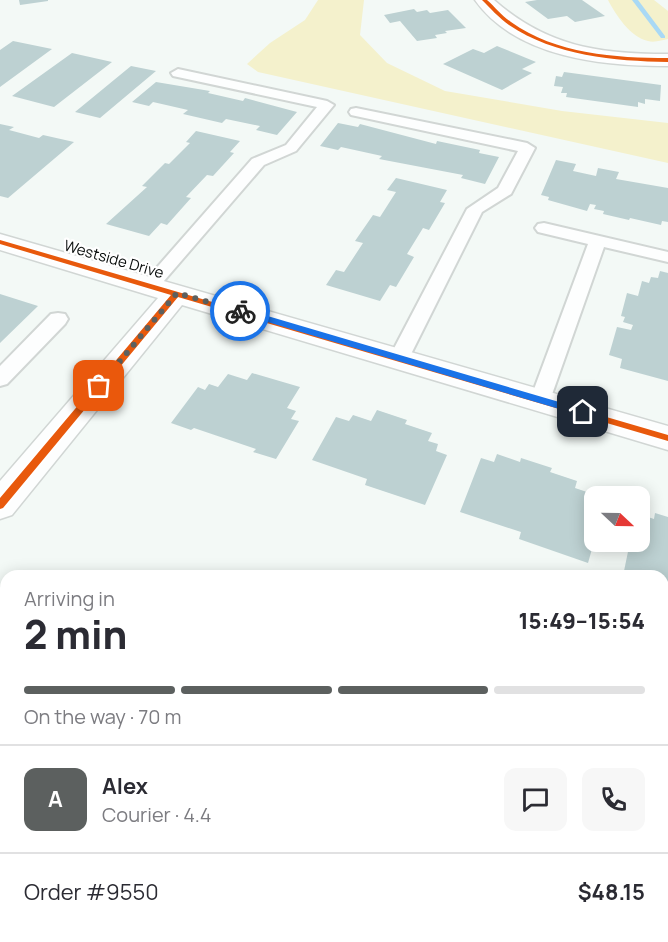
<!DOCTYPE html>
<html lang="en">
<head>
<meta charset="utf-8">
<style>
  body { margin:0; font-family:Manrope,sans-serif; background:#f7f7f7; color:#2b2b33; height:100vh; display:flex; flex-direction:column; font-size:22px; white-space:nowrap }
  * { box-sizing:border-box; margin:0 }
  p { font-size:20px; color:#7c7c81 }
  .icon { flex:none; width:33px; height:33px; fill:none; stroke:currentColor; stroke-width:2; stroke-linecap:round; stroke-linejoin:round }
  .map { position:relative; flex:1; overflow:hidden }
  .sheet { position:absolute; left:0px; top:570px; width:669px; height:372px; display:flex; flex-direction:column; background:#fff; border-radius:18px 18px 0 0; box-shadow:0 3px 15px #0003 }
  .sheet>* { flex:none }
  .needle { width:39px; rotate:112deg }
  .buttons { position:absolute; left:584px; top:486px; display:grid; gap:12px }
  .buttons a { display:grid; place-items:center; width:66px; height:66px; border-radius:12px; background:#fff; box-shadow:0 3px 15px #0003; font-size:30px }
  .pin { position:absolute; display:grid; place-items:center; width:51px; height:51px; color:#fff; margin:-26px; border-radius:12px; box-shadow:0 3px 9px #0006 }
  .courier { position:absolute; display:grid; place-items:center; width:60px; height:60px; margin:-30px; border:4px solid #1a73e8; border-radius:50%; background:#fff; color:#222; box-shadow:0 2px 8px #0007 }
  .head em { font-style:normal; font-weight:800 }
  .head div { display:flex; flex-direction:column-reverse }
  .head { display:flex; align-items:center; justify-content:space-between; height:102px; padding:0 24px }
  h1 { font-size:39px; font-weight:800; line-height:45px }
  .bar { display:grid; grid-template-columns:repeat(4,1fr); gap:9px 6px; align-content:center; height:72px; padding:0 24px }
  .bar i { height:8px; border-radius:4px; background:#e1e1e2 }
  .bar .selected { background:#5c605f }
  .bar p { grid-column:span 4 }
  .line { display:flex; align-items:center; gap:15px; padding:0 24px; border-top:2px solid #e1e1e2 }
  .line div { flex:1 }
  .round { display:grid; place-items:center; flex:none; width:63px; height:63px; border-radius:12px; background:#f7f7f7 }
  .map>svg:first-child { display:block }
  .green { fill:#f4f1cc }
  .lines { fill:none; stroke-linecap:round; stroke-linejoin:round }
  .stream { fill:#a9d9f5; fill-rule:evenodd }
  .building { fill:#bdd1d2 }
  .lane-casing { stroke:#d1d6d4; stroke-width:4 }
  .street-casing { stroke:#d1d6d4; stroke-width:3 }
  .lane { fill:#fdfefe; fill-rule:evenodd }
  .street { fill:#fdfefe; fill-rule:evenodd }
  .cycleway-casing { stroke:#fff; stroke-width:4 }
  .cycleway { fill:#e8590c; fill-rule:evenodd }
  .route { fill:#1a73e8 }
  .done { stroke:#5c605f; stroke-width:6; stroke-dasharray:0 10.8 }
  .labels { text-anchor:middle; dominant-baseline:central; stroke-width:4.5; stroke-linejoin:round; paint-order:stroke }
  .street-label { font-size:15px; fill:#0a0e0d; stroke:#fff }
</style>
</head>
<body>
<div class="map">
<svg width="668" height="942" viewBox="0 0 668 942">
  <rect width="100%" height="100%" fill="#f3f9f6"/>
  <path class="green" d="M318 0H364L360 35 387 63 445 91 562 111 668 123V163L258 72 247 64 270 43 305 20Z
    M608 0H654L668 11V39C663 40 654 43 648 41 630 37 616 15 608 0Z"/>
  <g class="lines">
    <path class="stream" d="M632 0H638L665 36V38H661Z"/>
  </g>
  <path class="building" d="M19 0H48V1L20 5Z
    M537 0H582L605 16 575 22 567 16 548 19 525 2Z
    M414 9 417 12 427 10 430 13 448 10 466 28 445 31 447 33 435 35 437 38 417 41 400 21 390 23 384 15Z
    M13 41 52 49 0 87V50Z
    M497 46 536 62 522 69 532 73 502 90 443 64 473 49 484 53Z
    M72 53 112 62 54 107 12 96Z
    M131 66 156 71 100 118 75 112Z
    M564 72 661 85 660 101 645 99V104L638 102V107L566 97 567 93H561L563 87 554 86 556 76 562 77Z
    M156 82 210 91 208 93 243 101 245 98 297 112 277 135 256 130 260 126 226 119 222 123 183 114 188 110 153 102 149 106 132 102Z
    M338 123 358 127 360 124 436 144 437 141 480 150 479 153 499 157 485 184 461 178 463 175 379 159 382 156 341 147 338 150 320 146Z
    M0 124 14 127 9 130 39 138 43 135 74 142 8 198 0 196Z
    M196 131 240 141 230 152 234 153 213 176 207 175 186 197 191 198 167 225 161 223 149 236 106 224 147 187 142 186 165 163 169 164 190 143 186 142Z
    M556 160 576 164 573 171 596 176 598 168 619 172 616 179 668 188V222L662 221 661 225 630 218 629 220 603 214 604 211 594 209 596 205 590 204 587 211 548 200 549 197 541 195Z
    M396 178 447 190 440 202 445 203 429 230 423 228 407 254 414 257 396 287 390 285 380 301 326 285 336 270 344 272 363 243 355 241 373 215 380 217 396 192 387 190Z
    M660 271 668 273V381L620 368 622 359 609 355 617 327 631 330 633 325 623 322 625 317 621 316 627 293 638 296 642 281 649 283 651 277 658 278Z
    M0 294 38 306 0 343Z
    M252 373 300 387 287 408 296 411 291 419 299 421 276 459 253 452 256 449 194 428 191 430 171 423 198 387 205 390 209 384 218 387 228 374 247 380Z
    M377 410 407 420 405 424 432 433 428 441 438 444 436 451 447 455 425 505 365 485 367 479 312 460 336 417 349 421 353 415 371 421Z
    M497 454 520 462 521 458 552 468 550 472 577 481 575 488 590 493 588 499 594 501V542L588 563 519 539 521 532 460 512 481 458 494 462Z
    M655 513 668 517V586L663 584V576H638L624 571 630 542H639V514L654 519Z
    M663 833 668 835V942H610L597 936H663Z"/>
  <g class="lines">
    <defs>
      <path id="lane" d="M178 69 327 101 334 105 296 151 264 165 157 289H145L142 285 145 281 252 159 286 145 317 107 173 76 171 73Z
        M356 108 527 143 535 148 511 194 482 212 409 358 406 363 399 365 392 363 389 358 467 209 498 188 518 151 351 115 349 112 351 109Z
        M544 223 668 252V262L604 247 550 400 547 405 540 408 533 405 530 400 588 244 538 232 535 228 538 224Z
        M58 313 65 314 68 319 65 324 7 384 0 386V366L51 314Z"/>
      <path id="street" d="M475 0H494C547 47 600 54 668 54V66C604 66 516 58 475 0Z
        M0 234 668 426V450L182 305 12 515 0 519V481L158 298 0 250Z
        M0 759 6 762V806L0 803Z
        M282 936H340L342 942H284Z"/>
    </defs>
    <use href="#lane" class="lane-casing"/>
    <use href="#street" class="street-casing"/>
    <use href="#lane" class="lane"/>
    <use href="#street" class="street"/>
    <defs>
      <path id="cycleway" d="M482 0H487C495 7 502 16 511 22 556 54 615 58 668 58V62C614 61 555 56 509 25 499 18 490 8 482 0Z
        M0 240 668 435V441L178 297 3 508 0 509V498L171 295 0 244Z"/>
    </defs>
    <use href="#cycleway" class="cycleway-casing"/>
    <use href="#cycleway" class="cycleway"/>
  </g>
  <path class="route" d="M240 308 583 409 587 412 583 416 237 313V309Z"/>
  <g class="lines">
    <path class="done" d="M99 386 177 293 240 311"/>
  </g>
  <g class="labels">
    <g class="street-label">
      <text transform="translate(114 259) rotate(16)">Westside Drive</text>
    </g>
  </g>
</svg>
<div class="buttons">
<a><svg class="needle" viewBox="-14 -14 28 28"><path d="M0-13l5 13h-10z" fill="#e53935"/><path d="M0 13l5-13h-10z" fill="#7c7c81"/></svg></a>
</div>
<div class="pin" style="left:99px;top:386px;background:#ea580c"><svg class="icon" aria-label="bag" viewBox="0 0 24 24"><path d="M5 8h14l-1 12H6zM9 8a3 3 0 0 1 6 0"/></svg></div>
<div class="pin" style="left:583px;top:412px;background:#1f2937"><svg class="icon" aria-label="home" viewBox="0 0 24 24"><path d="M3 11l9-7 9 7M6 9v11h12V9"/></svg></div>
<div class="courier" style="left:240px;top:311px"><svg class="icon" aria-label="bike" viewBox="0 0 24 24"><circle cx="6" cy="16" r="4"/><circle cx="18" cy="16" r="4"/><path d="M6 16l4-8h5l3 8M10 8l3 8H6M13 5h3"/></svg></div>
<section class="sheet">
<div class="head"><div><h1>2 min</h1><p>Arriving in</p></div><em>15:49–15:54</em></div>
<div class="bar"><i class="selected"></i><i class="selected"></i><i class="selected"></i><i></i><p>On the way · 70 m</p></div>
<div class="line" style="height:108px"><b class="round" style="background:#5c605f;color:#fff">A</b><div><b>Alex</b><p>Courier · 4.4</p></div><a class="round"><svg class="icon" aria-label="chat" viewBox="0 0 24 24"><path d="M4 5h16v11H9l-5 4z"/></svg></a><a class="round"><svg class="icon" aria-label="phone" viewBox="0 0 24 24"><path d="M5 4h4l2 5-3 2q2 4 5 5l2-3 5 2v4C11 20 4 13 5 4z"/></svg></a></div>
<div class="line" style="height:78px"><div>Order #9550</div><b>$48.15</b></div>
</section>
</div>
</body>
</html>
